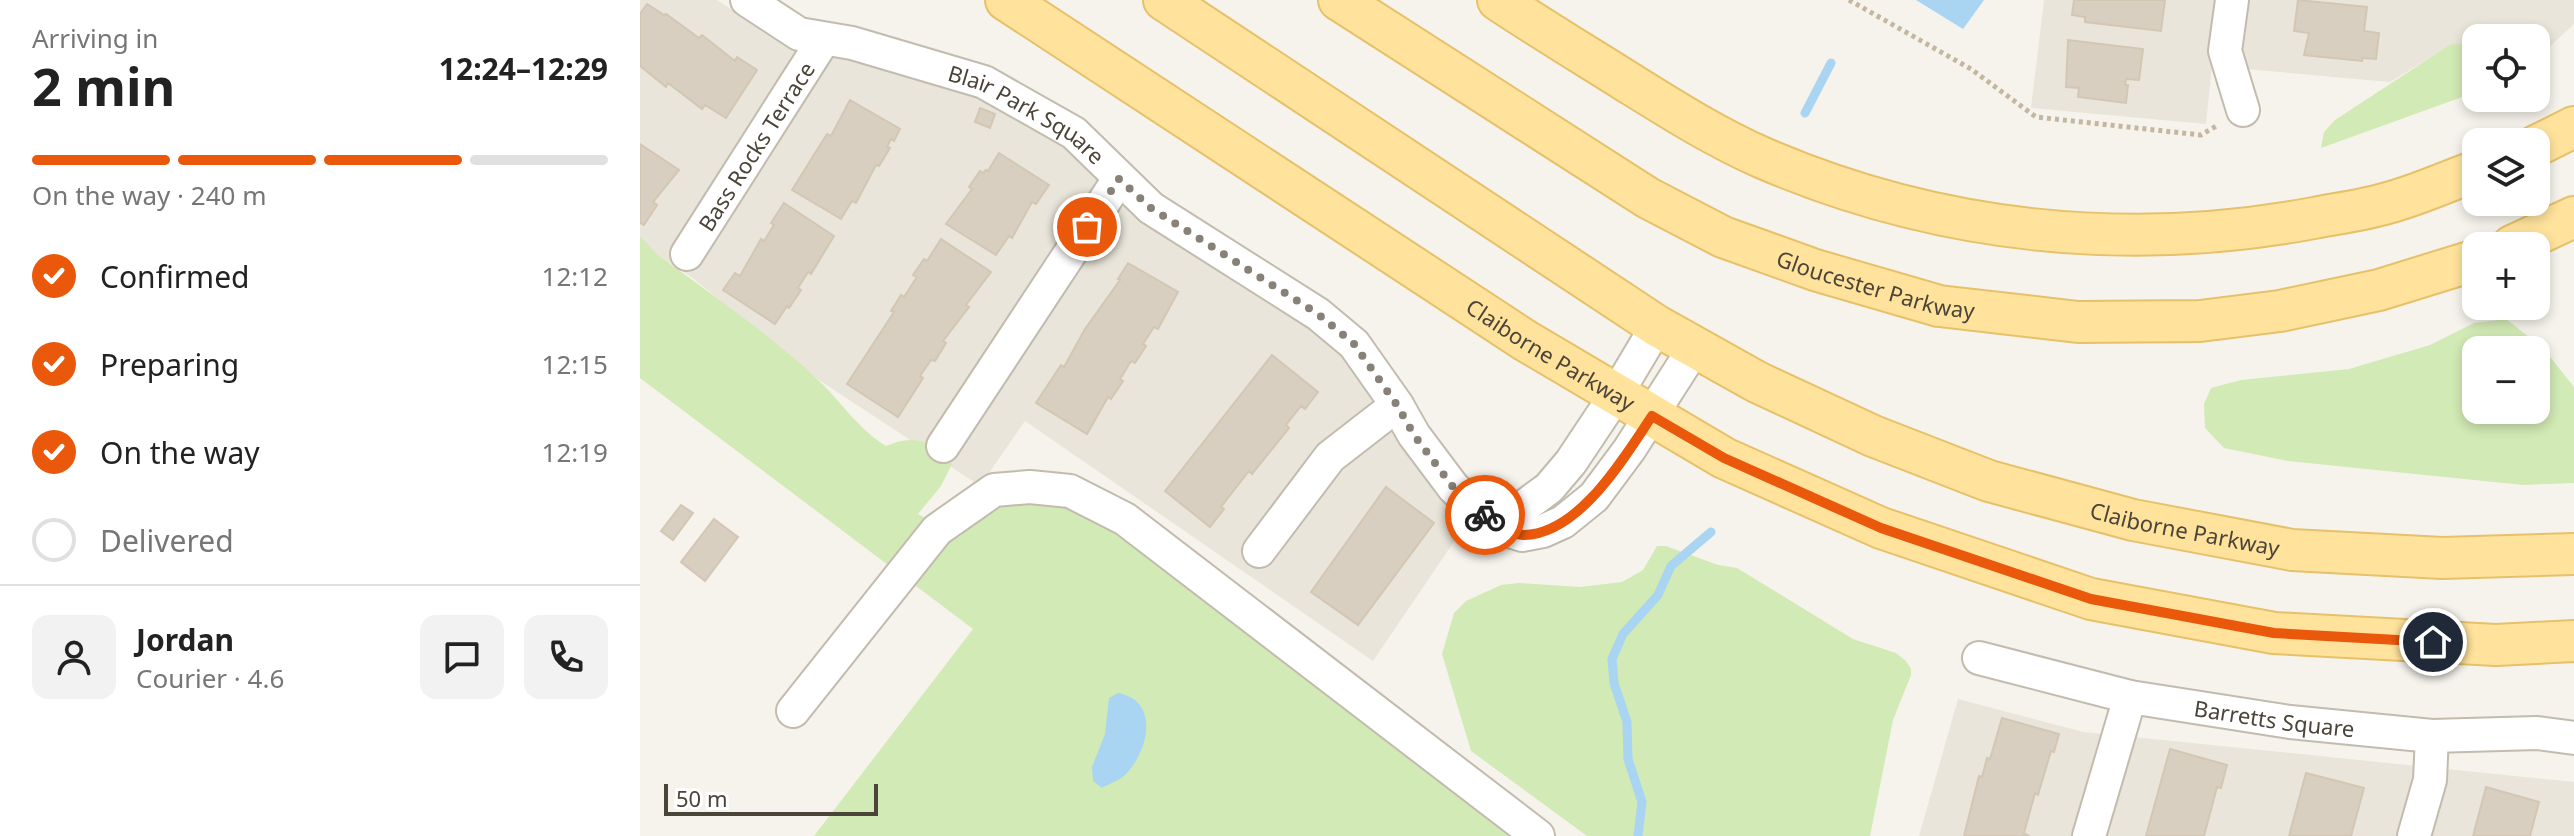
<!DOCTYPE html>
<html lang="en">
<head>
<meta charset="utf-8">
<style>
  body { margin:0; font-family:"Noto Sans",sans-serif; background:#f2f2f2; color:#222; height:100vh; display:flex; flex-direction:column; font-size:30px; white-space:nowrap }
  * { box-sizing:border-box; margin:0 }
  p { font-size:26px; color:#767676 }
  .icon { flex:none; width:44px; height:44px; fill:none; stroke:currentColor; stroke-width:2; stroke-linecap:round; stroke-linejoin:round }
  .map { position:relative; flex:1; overflow:hidden }
  .sheet { display:flex; flex-direction:column; background:#fff; width:640px }
  .sheet>* { flex:none }
  .fabs { position:absolute; left:1822px; top:24px; display:grid; gap:16px }
  .fabs a { display:grid; place-items:center; width:88px; height:88px; border-radius:16px; background:#fff; box-shadow:0 4px 12px #0003; font-size:40px }
  .scale { position:absolute; left:24px; bottom:20px; width:214px; box-sizing:border-box; padding-left:8px; border:4px solid #4b4439; border-top:0; font-size:22px; line-height:28px; white-space:nowrap; color:#4b4439; -webkit-text-stroke:6px #fff; paint-order:stroke }
  .pin { position:absolute; display:grid; place-items:center; width:68px; height:68px; color:#fff; margin:-34px; border:4px solid #fff; border-radius:50%; box-shadow:0 2px 8px #0007 }
  .courier { position:absolute; display:grid; place-items:center; width:80px; height:80px; margin:-40px; border:6px solid #ea580c; border-radius:50%; background:#fff; color:#222; box-shadow:0 2px 10px #0007 }
  .headline em { font-style:normal; font-weight:700 }
  .headline div { display:flex; flex-direction:column-reverse }
  .headline { display:flex; align-items:center; justify-content:space-between; height:136px; padding:0 32px }
  h1 { font-size:52px; font-weight:700; line-height:60px }
  .bar { display:grid; grid-template-columns:repeat(4,1fr); gap:12px 8px; align-content:center; height:96px; padding:0 32px }
  .bar i { height:10px; border-radius:6px; background:#e0e0e0 }
  .bar .active { background:#ea580c }
  .bar p { grid-column:span 4 }
  .line { display:flex; align-items:center; gap:20px; padding:0 32px; border-top:2px solid #e0e0e0 }
  .line div { flex:1 }
  .round { display:grid; place-items:center; flex:none; width:84px; height:84px; border-radius:16px; background:#f2f2f2 }
  ol { padding:0 32px; list-style:none }
  li { display:flex; align-items:center; gap:24px; height:88px }
  li p { margin-inline-start:auto }
  li .icon { padding:8px; border-radius:50%; background:#ea580c; color:#fff; stroke-width:4 }
  li:last-child { color:#767676 }
  li i { width:44px; height:44px; border:4px solid #e0e0e0; border-radius:50% }
  main { display:flex; flex:1; min-height:0 }
  .map>svg:first-child { display:block }
  .residential { fill:#eae5da }
  .green { fill:#d2eab5; fill-rule:evenodd }
  .water { fill:#a9d4f2 }
  .lines { fill:none; stroke-linecap:round; stroke-linejoin:round }
  .stream { stroke:#a9d4f2; stroke-width:9 }
  .building { fill:#d8cfc1; stroke:#d3c7b4; stroke-width:2 }
  .minor-casing { stroke:#c2bbae; stroke-width:36 }
  .major-casing { stroke:#e6c16a; stroke-width:44 }
  .path { stroke:#c4b79f; stroke-width:5; stroke-dasharray:4 4; stroke-linecap:butt }
  .minor { stroke:#fff; stroke-width:32 }
  .major { stroke:#ffe39c; stroke-width:40 }
  .done { stroke:#878178; stroke-width:8; stroke-dasharray:0 14.4 }
  .route { stroke:#ea580c; stroke-width:10 }
  .labels { text-anchor:middle; dominant-baseline:central; stroke-width:7; stroke-linejoin:round; paint-order:stroke }
  .street-label { font-size:22px; fill:#4b4439; stroke:#fff }
</style>
</head>
<body>
<main>
<section class="sheet">
<div class="headline"><div><h1>2 min</h1><p>Arriving in</p></div><em>12:24–12:29</em></div>
<div class="bar"><i class="active"></i><i class="active"></i><i class="active"></i><i></i><p>On the way · 240 m</p></div>
<ol>
<li><svg class="icon" aria-label="check" viewBox="0 0 24 24"><path d="M5 12l5 5 9-10"/></svg>Confirmed<p>12:12</p></li>
<li><svg class="icon" aria-label="check" viewBox="0 0 24 24"><path d="M5 12l5 5 9-10"/></svg>Preparing<p>12:15</p></li>
<li><svg class="icon" aria-label="check" viewBox="0 0 24 24"><path d="M5 12l5 5 9-10"/></svg>On the way<p>12:19</p></li>
<li><i></i>Delivered</li>
</ol>
<div class="line" style="height:144px"><a class="round"><svg class="icon" aria-label="person" viewBox="0 0 24 24"><circle cx="12" cy="8" r="4"/><path d="M4 21q1-7 8-7t8 7"/></svg></a><div><b>Jordan</b><p>Courier · 4.6</p></div><a class="round"><svg class="icon" aria-label="chat" viewBox="0 0 24 24"><path d="M4 5h16v11H9l-5 4z"/></svg></a><a class="round"><svg class="icon" aria-label="phone" viewBox="0 0 24 24"><path d="M5 4h4l2 5-3 2q2 4 5 5l2-3 5 2v4C11 20 4 13 5 4z"/></svg></a></div>
</section>
<div class="map">
<svg width="1934" height="836" viewBox="0 0 1934 836">
  <rect width="100%" height="100%" fill="#f6f3ec"/>
  <path class="residential" d="M0 0H77L130 34 329 94 369 112 437 156 694 343 717 367 797 496 826 524 733 661 385 421 340 486 179 380 50 276 17 255 0 237Z
    M1404 0H1934V24L1908 48 1896 47V38H1836V45H1811L1750 82 1572 66 1566 124 1391 108Z
    M1318 699 1444 732 1934 782V836H1279Z"/>
  <path class="green" d="M1811 44 1836 45V92L1681 148 1684 132 1695 120Z
    M0 237C8 243 13 252 22 258 74 296 129 334 176 378 200 400 218 429 246 446 273 434 294 440 312 464L301 486 278 514 320 537 330 522 365 502 407 497 474 524 892 836H174L333 629 0 378Z
    M1866 319 1903 348 1934 387V483L1883 485 1648 461 1584 448 1565 428 1564 404 1571 388 1601 380 1709 369 1790 345 1834 323ZM1896 350V410H1836V350Z
    M1017 546H1026L1078 565 1097 568 1213 639 1256 653 1266 661 1271 669V675L1253 720 1230 836H947L831 751 802 654 814 613 826 601 861 585 880 583 940 587 982 582 1003 570Z"/>
  <path class="water" d="M1276 0H1344L1323 29Z
    M478 693C521 701 508 752 485 775 479 781 468 784 462 788L453 781 452 767 465 734 469 698Z"/>
  <g class="lines">
    <path class="stream" d="M1165 113 1191 63
      M998 836 1002 802 988 759 987 722 974 683 972 659 983 634 1018 595 1031 566 1071 532"/>
  </g>
  <path class="building" d="M1434 0H1525L1521 31 1445 22V17L1432 15Z
    M1658 0 1727 7 1724 31 1739 33 1736 59 1722 58V61L1664 55 1669 33 1654 31Z
    M7 4 24 15 26 14 59 38 62 35 95 61 97 57 117 70 86 118 65 105 62 109 28 83 26 87 0 66V14Z
    M1428 40 1503 49 1499 80 1486 79 1485 85H1488L1486 103 1438 97 1439 88 1426 87Z
    M210 100 260 129 254 141 251 139 247 147 250 148 239 166 236 165 216 203 212 201 201 219 152 190 187 134 191 136Z
    M340 108 355 114 350 128 335 122Z
    M0 144 39 170 13 202 17 205 4 225 0 223Z
    M359 153 409 185 396 204 392 202 372 238 369 236 356 255 306 224 332 189 329 187 340 171 343 173 346 170 348 171Z
    M144 203 194 236 171 274 168 272 158 288 161 290 149 308 147 306 135 324 83 290 95 273 100 276 121 239 124 241 134 225 131 223Z
    M301 239 351 272 326 305 329 307 303 341 306 343 295 361 291 360 280 376 283 378 258 417 207 384 254 312 251 311 261 295 264 297 277 277 273 275 284 259 287 261Z
    M488 263 538 292 518 329 514 327 503 344 506 346 495 363 491 361 480 379 483 381 471 399 468 397 447 434 396 403 421 365 424 367 445 329 480 280 478 279Z
    M632 355 678 392 665 409 661 406 646 425 649 428 612 474 609 471 581 507 584 509 570 527 525 491Z
    M746 487 794 523 718 625 671 592Z
    M41 505 53 513 33 540 21 531Z
    M74 519 98 537 65 581 41 562Z
    M1362 718 1419 734 1414 752 1411 751 1398 795 1395 793 1384 833 1389 836H1324L1339 776 1342 777 1347 758 1350 759Z
    M1530 749 1587 765 1581 788 1577 787 1564 836H1506Z
    M1666 773 1724 788 1711 836H1649Z
    M1846 787 1899 802 1890 836H1833Z"/>
  <g class="lines">
    <defs>
      <g id="minor">
        <path id="s1" d="M107 0 159 34 212 43 344 82 434 133 511 208 678 314 714 344 757 405 774 435 813 487 832 506 864 529 882 535 903 531 923 522 954 497 989 450 1055 347"/>
        <path d="M1592 0 1585 51 1603 110"/>
        <path id="s2" d="M47 254 184 39"/>
        <path d="M303 446 479 179"/>
        <path d="M864 529 886 505 909 488 931 462 977 393 1017 326"/>
        <path d="M619 551 690 457 757 405"/>
        <path id="s3" d="M1339 658 1490 697 1650 722 1792 736 1897 733 1934 738"/>
        <path d="M153 711 297 530 354 490 390 487 430 491 485 519 898 836"/>
        <path d="M1449 836 1490 697"/>
        <path d="M1774 836 1790 780 1792 736"/>
      </g>
      <g id="major">
        <path id="s4" d="M366 0 886 341 1084 458 1241 528 1451 599 1634 633 1856 645 1934 641"/>
        <path id="s5" d="M524 0 1017 326 1117 382 1233 436 1349 481 1493 520 1652 550 1802 558 1934 554"/>
        <path id="s6" d="M699 0 1008 198 1083 237 1175 270 1299 306 1438 322 1560 321 1640 311 1739 290 1836 260"/>
        <path d="M858 0C900 28 943 54 986 81 1031 109 1075 137 1123 158 1297 233 1487 253 1674 218 1699 213 1726 210 1751 202 1780 194 1808 181 1836 171"/>
        <path d="M1896 146 1934 127"/>
        <path d="M1872 246 1934 217"/>
      </g>
    </defs>
    <use href="#minor" class="minor-casing"/>
    <use href="#major" class="major-casing"/>
    <path class="path" d="M1209 0 1331 69 1396 117 1561 135 1578 125"/>
    <use href="#minor" class="minor"/>
    <use href="#major" class="major"/>
  </g>
  <g class="lines">
    <path class="done" d="M447 227 479 179 511 208 678 314 714 344 757 405 774 435 813 487 845 515"/>
    <path class="route" d="M845 515C856 523 869 534 883 535 939 535 985 456 1012 416L1084 458 1241 528 1451 599 1634 633 1793 642"/>
  </g>
  <g class="labels">
    <g class="street-label">
      <text stroke="none"><textPath href="#s1" startOffset="306">Blair Park Square</textPath></text>
      <text stroke="none"><textPath href="#s2" startOffset="128">Bass Rocks Terrace</textPath></text>
      <text stroke="none"><textPath href="#s6" startOffset="612">Gloucester Parkway</textPath></text>
      <text stroke="none"><textPath href="#s4" startOffset="650">Claiborne Parkway</textPath></text>
      <text stroke="none"><textPath href="#s5" startOffset="1160">Claiborne Parkway</textPath></text>
      <text stroke="none"><textPath href="#s3" startOffset="302">Barretts Square</textPath></text>
    </g>
  </g>
</svg>
<div class="fabs">
<a><svg class="icon" aria-label="locate" viewBox="0 0 24 24"><circle cx="12" cy="12" r="6"/><path d="M12 2v4M12 18v4M2 12h4M18 12h4"/></svg></a>
<a><svg class="icon" aria-label="layers" viewBox="0 0 24 24"><path d="M12 4l9 5-9 5-9-5zM3 14l9 5 9-5"/></svg></a>
<a>+</a>
<a>−</a>
</div>
<div class="scale">50 m</div>
<div class="pin" style="left:447px;top:227px;background:#ea580c"><svg class="icon" aria-label="bag" viewBox="0 0 24 24"><path d="M5 8h14l-1 12H6zM9 8a3 3 0 0 1 6 0"/></svg></div>
<div class="pin" style="left:1793px;top:642px;background:#1f2937"><svg class="icon" aria-label="home" viewBox="0 0 24 24"><path d="M3 11l9-7 9 7M6 9v11h12V9"/></svg></div>
<div class="courier" style="left:845px;top:515px"><svg class="icon" aria-label="bike" viewBox="0 0 24 24"><circle cx="6" cy="16" r="4"/><circle cx="18" cy="16" r="4"/><path d="M6 16l4-8h5l3 8M10 8l3 8H6M13 5h3"/></svg></div>
</div>
</main>
</body>
</html>
